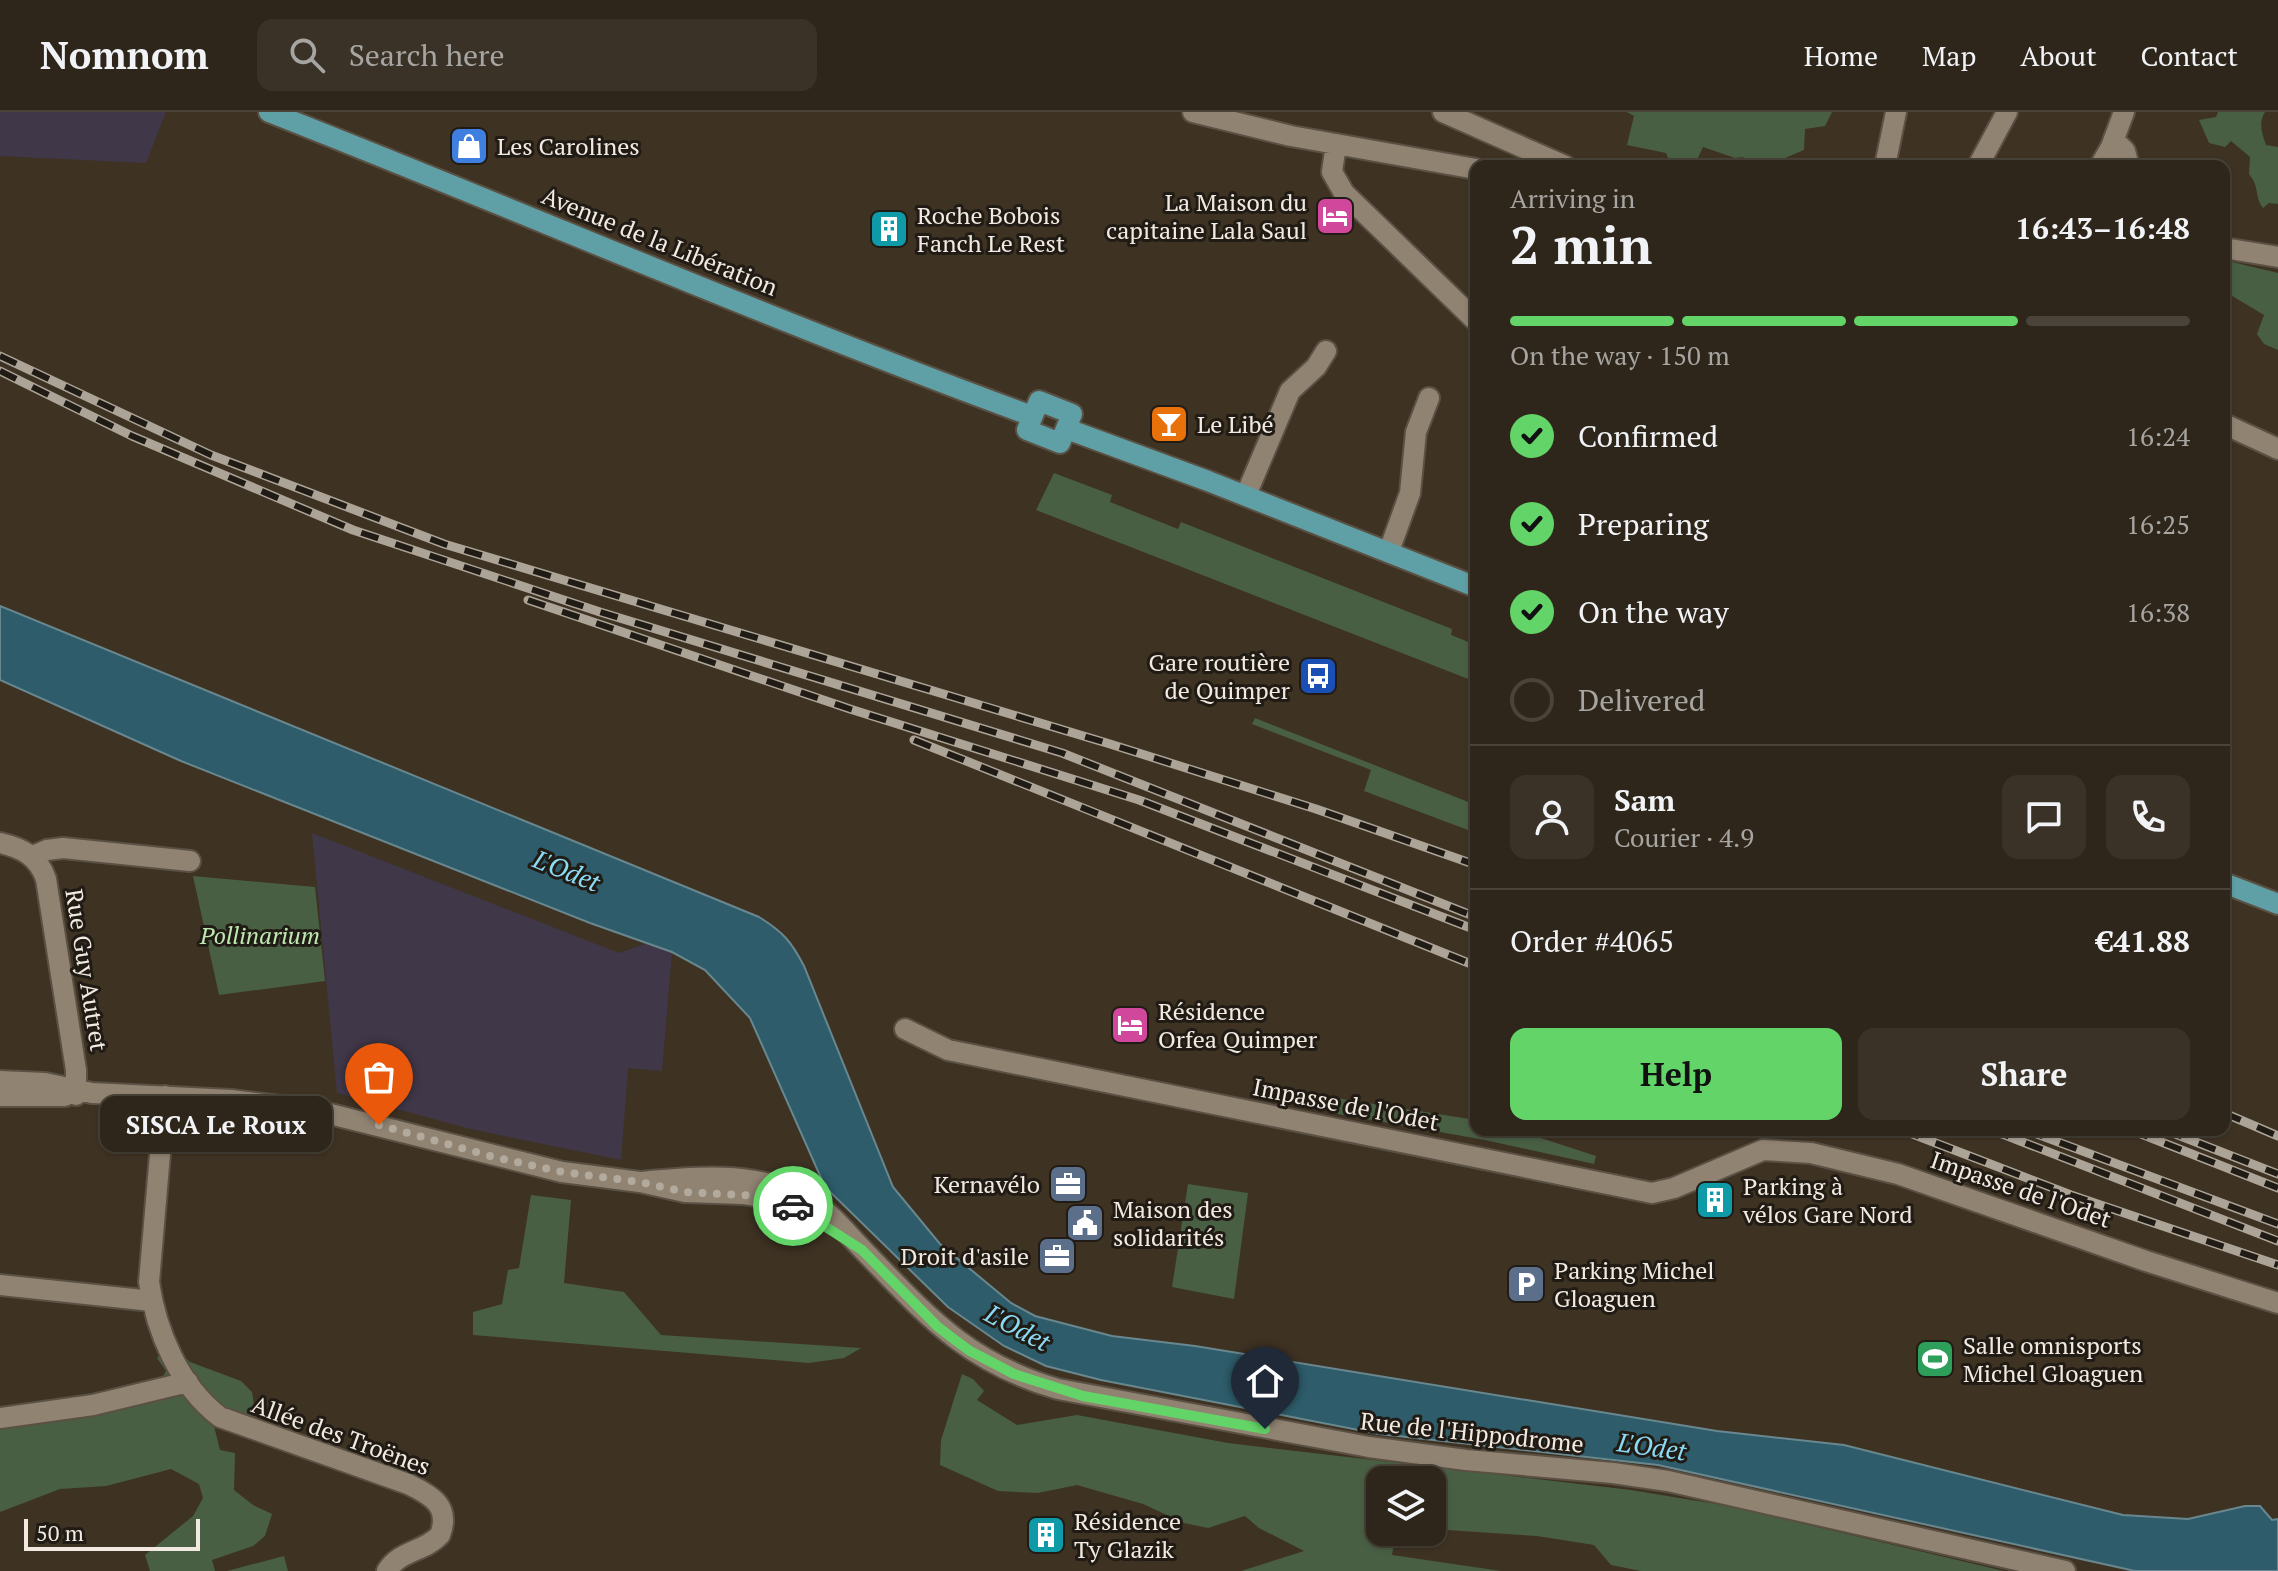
<!DOCTYPE html>
<html lang="en">
<head>
<meta charset="utf-8">
<style>
  body { margin:0; font-family:"PT Serif",serif; background:#3a3227; color:#f1f3f6; height:100vh; display:flex; flex-direction:column; font-size:30px; white-space:nowrap }
  * { box-sizing:border-box; margin:0 }
  p { font-size:26px; color:#a7a5a2 }
  .icon { flex:none; width:44px; height:44px; fill:none; stroke:currentColor; stroke-width:2; stroke-linecap:round; stroke-linejoin:round }
  .map { position:relative; flex:1; overflow:hidden }
  .side { position:absolute; left:1470px; top:48px; width:760px; height:976px; display:flex; flex-direction:column; background:#2e261a; border-radius:16px; box-shadow:0 2px 6px #0004,0 0 0 2px #494339 }
  .side>* { flex:none }
  .fabs { position:absolute; left:1366px; top:1354px; display:grid; gap:16px }
  .fabs a { display:grid; place-items:center; width:80px; height:80px; border-radius:16px; background:#2e261a; box-shadow:0 2px 6px #0004,0 0 0 2px #494339; font-size:40px }
  .scale { position:absolute; left:24px; bottom:20px; width:176px; box-sizing:border-box; padding-left:8px; border:4px solid #f2eae1; border-top:0; font-size:22px; line-height:28px; white-space:nowrap; color:#f2eae1; -webkit-text-stroke:6px #201b14; paint-order:stroke }
  .pin { position:absolute; display:grid; place-items:center; width:68px; height:68px; color:#fff; margin:-82px -34px; border-radius:50% 50% 50% 0; rotate:-45deg; box-shadow:0 0 8px #0007 }
  .pin .icon { rotate:45deg }
  .courier { position:absolute; display:grid; place-items:center; width:80px; height:80px; margin:-40px; border:6px solid #63d468; border-radius:50%; background:#fff; color:#222; box-shadow:0 2px 10px #0007 }
  .bubble { position:absolute; height:56px; border-radius:16px; background:#2e261a; box-shadow:0 2px 6px #0004,0 0 0 2px #494339; font-size:26px; font-weight:700; line-height:56px; text-align:center }
  .overview em { font-style:normal; font-weight:700 }
  .overview div { display:flex; flex-direction:column-reverse }
  .overview { display:flex; align-items:center; justify-content:space-between; height:136px; padding:0 40px }
  h1 { font-size:52px; font-weight:700; line-height:60px }
  .bar { display:grid; grid-template-columns:repeat(4,1fr); gap:12px 8px; align-content:center; height:96px; padding:0 40px }
  .bar i { height:10px; border-radius:6px; background:#494339 }
  .bar .current { background:#63d468 }
  .bar p { grid-column:span 4 }
  .line { display:flex; align-items:center; gap:20px; padding:0 40px; border-top:2px solid #494339 }
  .line div { flex:1 }
  .round { display:grid; place-items:center; flex:none; width:84px; height:84px; border-radius:16px; background:#3a3227 }
  ol { padding:0 40px; list-style:none }
  li { display:flex; align-items:center; gap:24px; height:88px }
  li p { margin-inline-start:auto }
  li .icon { padding:8px; border-radius:50%; background:#63d468; color:#111; stroke-width:4 }
  li:last-child { color:#a7a5a2 }
  li i { width:44px; height:44px; border:4px solid #494339; border-radius:50% }
  .button { display:flex; gap:16px; margin-top:auto; padding:16px 40px }
  .button a { flex:1; height:92px; border-radius:16px; background:#63d468; color:#111; font-size:32px; font-weight:700; line-height:92px; text-align:center }
  .button a+a { background:#3a3227; color:#f1f3f6 }
  header { display:flex; align-items:center; gap:48px; box-sizing:border-box; height:112px; padding:0 40px; background:#2e261a; border-bottom:2px solid #494339 }
  header strong { font-size:38px }
  nav { display:flex; gap:44px; margin-inline-start:auto; font-size:28px }
  .search { width:560px; height:72px; background:#3a3227; display:flex; align-items:center; gap:20px; box-sizing:border-box; padding:0 28px; border-radius:16px; color:#a7a5a2; font-size:30px }
  .map>svg:first-child { display:block }
  .industrial { fill:#403849 }
  .green { fill:#495f44 }
  .water { fill:#2e5c6a; stroke:#69878e; stroke-width:2 }
  .lines { fill:none; stroke-linecap:round; stroke-linejoin:round }
  .minor-casing { stroke:#5a5043; stroke-width:24 }
  .major-casing { stroke:#5a5043; stroke-width:24 }
  .minor { stroke:#918372; stroke-width:20 }
  .major { stroke:#5fa0a7; stroke-width:20 }
  .rail-casing { stroke:#ada498; stroke-width:9 }
  .rail { stroke:#201b14; stroke-width:6; stroke-dasharray:18; stroke-linecap:butt }
  .done { stroke:#b3aa9e; stroke-width:8; stroke-dasharray:0 14.4 }
  .route { stroke:#63d468; stroke-width:10 }
  .labels { text-anchor:middle; dominant-baseline:central; stroke-width:6; stroke-linejoin:round; paint-order:stroke }
  .poi-label { font-size:24px; fill:#f2eae1; stroke:#201b14; text-anchor:start }
  .street-label { font-size:24px; fill:#f2eae1; stroke:#201b14 }
  .park-label { font-size:24px; font-style:italic; fill:#bee9b3; stroke:#201b14 }
  .water-label { font-size:26px; font-style:italic; fill:#8bdaf3; stroke:#201b14 }
</style>
</head>
<body>
<header>
<strong>Nomnom</strong>
<div class="search"><svg class="icon" aria-label="search" viewBox="0 0 24 24"><circle cx="10" cy="10" r="6"/><path d="M15 15l6 6"/></svg>Search here</div>
<nav><a>Home</a><a>Map</a><a>About</a><a>Contact</a></nav>
</header>
<div class="map">
<svg width="2278" height="1459" viewBox="0 0 2278 1459">
  <rect width="100%" height="100%" fill="#3e3223"/>
  <path class="industrial" d="M0 0H166L146 51 0 44Z
    M312 721 619 841 648 831 672 840 662 959 628 956 621 1048 471 1017 337 981Z"/>
  <path class="green" d="M1627 0H1832L1825 14 1805 17 1804 38 1766 54H1749L1743 45 1735 46 1703 35 1697 48 1685 47 1682 54 1670 51 1666 41 1627 33 1634 4Z
    M2218 0H2265C2258 11 2262 21 2266 33L2278 35V92L2269 91 2263 96C2254 84 2260 75 2249 62L2250 45 2231 29 2225 35 2209 31 2199 8 2216 5Z
    M2224 148 2278 161V238L2264 232 2257 222 2264 203 2224 179Z
    M1054 361 1112 383 1110 390 1178 417 1181 410 1452 517 1451 523 1476 533V570L1036 398Z
    M1255 606 1476 693V721L1364 679 1371 658 1252 612Z
    M193 764 315 775 325 869 219 883Z
    M1336 986 1476 1008V1018H1516L1596 1044 1594 1052 1485 1028 1338 1002Z
    M1188 1072 1248 1081 1234 1187 1172 1175Z
    M531 1083 571 1088 564 1171 624 1180 661 1223 861 1236 844 1246 809 1251 473 1223V1200L502 1192 508 1158 519 1156Z
    M176 1238 190 1250 241 1269 252 1280 256 1306 252 1313 214 1314 220 1338 235 1341 234 1378 253 1393 272 1402 265 1424 253 1434 212 1448 215 1459H150L145 1443 193 1404 203 1386 199 1372 171 1357 106 1374 60 1377 0 1400V1313L158 1273 166 1259 157 1246 165 1239Z
    M962 1262 973 1267 984 1279 977 1288 1017 1313 1077 1303 1228 1331 1631 1378 1728 1394 2004 1459H1641L1611 1453 1594 1433 1537 1424 1432 1417V1368H1380V1420H1396L1392 1443 1501 1459H1241L1304 1439 1259 1416 1245 1404 1208 1416 1184 1411 1143 1392 1077 1373 1038 1381 998 1379 940 1353 941 1328Z
    M284 1444 288 1459H227Z"/>
  <path class="water" d="M0 494 759 805C783 820 791 829 804 854L893 1075 940 1132 1011 1191 1035 1204 1112 1224 1195 1234 1717 1319 1844 1333 2123 1403 2188 1407 2245 1394H2260L2272 1408 2278 1407V1459H2135L1658 1353 1379 1322 1101 1268 1046 1254 1004 1234 948 1195 825 1075 750 906 705 858 672 840 590 811 181 649 0 568Z"/>
  <g class="lines">
    <defs>
      <path id="minor" d="M1193 0 1291 24 1476 57
        M1443 0 1565 54
        M2114 28 2125 39 2129 54
        M1336 32 1332 60 1344 81 1476 209
        M1885 54 1896 0
        M1978 54 2007 0
        M2100 54 2111 35 2124 0
        M2224 136 2278 145
        M2224 312 2278 337
        M1246 383 1290 279 1316 255 1326 239
        M1389 439 1410 381 1416 320 1429 286
        M0 731C22 736 38 744 46 767L76 958V983
        M33 744 47 738 63 736 190 749
        M905 917 948 938 1652 1081 1674 1076 1763 1038 1811 1041 1898 1062 2146 1149 2278 1191
        M0 969 45 971 92 981 231 988 314 998 562 1060 640 1070 685 1080 743 1082 768 1086
        M0 984H65
        M165 984 149 1170C156 1219 179 1274 220 1305L408 1372C431 1383 451 1394 440 1423 424 1440 400 1438 387 1459
        M640 1070C693 1065 753 1059 803 1084 830 1098 845 1120 866 1141 928 1205 968 1251 1058 1277L1369 1335 1466 1348 1613 1361 1668 1369 2065 1459
        M0 1173 152 1189
        M0 1306 93 1293 188 1270"/>
      <path id="major" d="M269 0C524 100 775 210 1032 304
        M1039 289 1072 302 1060 331 1027 318Z
        M1067 317 1208 369 1476 475
        M2224 771 2278 792"/>
    </defs>
    <use href="#minor" class="minor-casing"/>
    <use href="#major" class="major-casing"/>
    <use href="#minor" class="minor"/>
    <use href="#major" class="major"/>
    <defs>
      <path id="rail" d="M0 244 211 343 444 432 1110 632 1316 697 1476 753
        M0 259 132 324 353 418 600 500 1062 641 1476 805
        M528 488 850 597 1139 688 1476 818
        M914 628 1476 854
        M2224 1001 2278 1024
        M1902 1018 2071 1083 2278 1153
        M1992 1018 2278 1129
        M2026 1018 2278 1112
        M2131 1018 2278 1076
        M2165 1018 2278 1062"/>
    </defs>
    <use href="#rail" class="rail-casing"/>
    <use href="#rail" class="rail"/>
  </g>
  <g class="lines">
    <path class="done" d="M379 1013 494 1045 562 1060 640 1070 685 1080 761 1084 793 1094"/>
    <path class="route" d="M793 1094 862 1138 938 1215 955 1228 970 1239 1014 1262 1083 1284 1265 1317"/>
  </g>
  <defs>
    <symbol id="shop-square" viewBox="-11 -11 22 22"><rect x="-9" y="-9" width="18" height="18" rx="4" fill="#3f7fe0" stroke="#201b14"/><path d="M-5-2.5h2.3a2.7 3.5 0 0 1 5.4 0H5L5.5 6h-11ZM-1.5-2.5h3a1.5 2.3 0 0 0-3 0Z" fill="#fff"/></symbol>
    <symbol id="hotel-square" viewBox="-11 -11 22 22"><rect x="-9" y="-9" width="18" height="18" rx="4" fill="#d1479c" stroke="#201b14"/><path d="M-6-4.5h1.5V1H6V5H4.5V3h-9V5H-6ZM-4 0a1.8 1.8 0 1 1 3.6 0ZM.5 0V-2.5h3Q6-2.5 6 0Z" fill="#fff"/></symbol>
    <symbol id="building-square" viewBox="-11 -11 22 22"><rect x="-9" y="-9" width="18" height="18" rx="4" fill="#0f9aa8" stroke="#201b14"/><path d="M-4-6H4V6H1V3H-1V6H-4ZM-2.5-4.3h1.7v1.8h-1.7ZM.8-4.3h1.7v1.8H.8ZM-2.5-1h1.7V.8h-1.7ZM.8-1h1.7V.8H.8Z" fill="#fff"/></symbol>
    <symbol id="bar-square" viewBox="-11 -11 22 22"><rect x="-9" y="-9" width="18" height="18" rx="4" fill="#e8710a" stroke="#201b14"/><path d="M-6-5H6L.8 .8V4.5H3.5V6h-7V4.5H-.8V.8Z" fill="#fff"/></symbol>
    <symbol id="bus-square" viewBox="-11 -11 22 22"><rect x="-9" y="-9" width="18" height="18" rx="4" fill="#1a4fb4" stroke="#201b14"/><path d="M-5-6H5V4H4V6H2V4H-2V6H-4V4H-5ZM-3.5-4V0h7V-4ZM-3.5 1.2v1.5H-2V1.2ZM2 1.2v1.5H3.5V1.2Z" fill="#fff"/></symbol>
    <symbol id="office-square" viewBox="-11 -11 22 22"><rect x="-9" y="-9" width="18" height="18" rx="4" fill="#5c6f8a" stroke="#201b14"/><path d="M-6-3h4V-5.5h4V-3h4V5H-6ZM-1-4.5V-3h2v-1.5ZM-6 0V1H6V0Z" fill="#fff"/></symbol>
    <symbol id="civic-square" viewBox="-11 -11 22 22"><rect x="-9" y="-9" width="18" height="18" rx="4" fill="#5c6f8a" stroke="#201b14"/><path d="M-.6-6.5H3V-4.5H.6V-3L4-1V1h2V6H-6V1h2V-1L-.6-3ZM-1.2 2.5V6h2.4V2.5Z" fill="#fff"/></symbol>
    <symbol id="parking-square" viewBox="-11 -11 22 22"><rect x="-9" y="-9" width="18" height="18" rx="4" fill="#5c6f8a" stroke="#201b14"/><path d="M-3.5-5.5H1a3.5 3.5 0 0 1 0 7H-1V5.5H-3.5ZM-1-3.4V-.6H.8a1.4 1.4 0 0 0 0-2.8Z" fill="#fff"/></symbol>
    <symbol id="stadium-square" viewBox="-11 -11 22 22"><rect x="-9" y="-9" width="18" height="18" rx="4" fill="#2e9e5b" stroke="#201b14"/><path d="M0-5a6.5 5 0 1 0 0 10a6.5 5 0 1 0 0-10ZM-3.5-1.8h7v3.6h-7Z" fill="#fff"/></symbol>
  </defs>
  <g fill-rule="evenodd">
    <use href="#shop-square" x="447" y="12" width="44" height="44"/>
    <use href="#hotel-square" x="1313" y="82" width="44" height="44"/>
    <use href="#building-square" x="867" y="95" width="44" height="44"/>
    <use href="#bar-square" x="1147" y="290" width="44" height="44"/>
    <use href="#bus-square" x="1296" y="542" width="44" height="44"/>
    <use href="#hotel-square" x="1108" y="891" width="44" height="44"/>
    <use href="#office-square" x="1046" y="1050" width="44" height="44"/>
    <use href="#building-square" x="1693" y="1066" width="44" height="44"/>
    <use href="#civic-square" x="1063" y="1089" width="44" height="44"/>
    <use href="#office-square" x="1035" y="1122" width="44" height="44"/>
    <use href="#parking-square" x="1504" y="1150" width="44" height="44"/>
    <use href="#stadium-square" x="1913" y="1225" width="44" height="44"/>
    <use href="#building-square" x="1024" y="1401" width="44" height="44"/>
  </g>
  <g class="labels">
    <g class="poi-label">
      <text x="497" y="34">Les Carolines</text>
      <text x="1307" y="90" text-anchor="end">La Maison du<tspan x="1307" dy="28">capitaine Lala Saul</tspan></text>
      <text x="917" y="103">Roche Bobois<tspan x="917" dy="28">Fanch Le Rest</tspan></text>
      <text x="1197" y="312">Le Libé</text>
      <text x="1290" y="550" text-anchor="end">Gare routière<tspan x="1290" dy="28">de Quimper</tspan></text>
      <text x="1158" y="899">Résidence<tspan x="1158" dy="28">Orfea Quimper</tspan></text>
      <text x="1040" y="1072" text-anchor="end">Kernavélo</text>
      <text x="1743" y="1074">Parking à<tspan x="1743" dy="28">vélos Gare Nord</tspan></text>
      <text x="1113" y="1097">Maison des<tspan x="1113" dy="28">solidarités</tspan></text>
      <text x="1029" y="1144" text-anchor="end">Droit d'asile</text>
      <text x="1554" y="1158">Parking Michel<tspan x="1554" dy="28">Gloaguen</tspan></text>
      <text x="1963" y="1233">Salle omnisports<tspan x="1963" dy="28">Michel Gloaguen</tspan></text>
      <text x="1074" y="1409">Résidence<tspan x="1074" dy="28">Ty Glazik</tspan></text>
    </g>
    <g class="street-label">
      <text transform="translate(660 129) rotate(22)">Avenue de la Libération</text>
      <text transform="translate(87 858) rotate(81)">Rue Guy Autret</text>
      <text transform="translate(1346 992) rotate(11)">Impasse de l'Odet</text>
      <text transform="translate(2021 1077) rotate(19)">Impasse de l'Odet</text>
      <text transform="translate(1472 1320) rotate(6)">Rue de l'Hippodrome</text>
      <text transform="translate(341 1323) rotate(20)">Allée des Troënes</text>
    </g>
    <g class="park-label">
      <text x="260" y="823">Pollinarium</text>
    </g>
    <g class="water-label">
      <text transform="translate(567 758) rotate(22)">L'Odet</text>
      <text transform="translate(1018 1215) rotate(28)">L'Odet</text>
      <text transform="translate(1652 1334) rotate(8)">L'Odet</text>
    </g>
  </g>
</svg>
<div class="fabs">
<a><svg class="icon" aria-label="layers" viewBox="0 0 24 24"><path d="M12 4l9 5-9 5-9-5zM3 14l9 5 9-5"/></svg></a>
</div>
<div class="scale">50 m</div>
<div class="pin" style="left:379px;top:1013px;background:#ea580c"><svg class="icon" aria-label="bag" viewBox="0 0 24 24"><path d="M5 8h14l-1 12H6zM9 8a3 3 0 0 1 6 0"/></svg></div>
<div class="pin" style="left:1265px;top:1317px;background:#1f2937"><svg class="icon" aria-label="home" viewBox="0 0 24 24"><path d="M3 11l9-7 9 7M6 9v11h12V9"/></svg></div>
<div class="courier" style="left:793px;top:1094px"><svg class="icon" aria-label="car" viewBox="0 0 24 24"><path d="M5 17H2v-5l4-1 3-4h7l3 4 3 1v5h-3M9 17h6M6 11h13"/><circle cx="7" cy="17" r="2"/><circle cx="17" cy="17" r="2"/></svg></div>
<div class="bubble" style="left:100px;top:984px;width:232px">SISCA Le Roux</div>
<section class="side">
<div class="overview"><div><h1>2 min</h1><p>Arriving in</p></div><em>16:43–16:48</em></div>
<div class="bar"><i class="current"></i><i class="current"></i><i class="current"></i><i></i><p>On the way · 150 m</p></div>
<ol>
<li><svg class="icon" aria-label="check" viewBox="0 0 24 24"><path d="M5 12l5 5 9-10"/></svg>Confirmed<p>16:24</p></li>
<li><svg class="icon" aria-label="check" viewBox="0 0 24 24"><path d="M5 12l5 5 9-10"/></svg>Preparing<p>16:25</p></li>
<li><svg class="icon" aria-label="check" viewBox="0 0 24 24"><path d="M5 12l5 5 9-10"/></svg>On the way<p>16:38</p></li>
<li><i></i>Delivered</li>
</ol>
<div class="line" style="height:144px"><a class="round"><svg class="icon" aria-label="person" viewBox="0 0 24 24"><circle cx="12" cy="8" r="4"/><path d="M4 21q1-7 8-7t8 7"/></svg></a><div><b>Sam</b><p>Courier · 4.9</p></div><a class="round"><svg class="icon" aria-label="chat" viewBox="0 0 24 24"><path d="M4 5h16v11H9l-5 4z"/></svg></a><a class="round"><svg class="icon" aria-label="phone" viewBox="0 0 24 24"><path d="M5 4h4l2 5-3 2q2 4 5 5l2-3 5 2v4C11 20 4 13 5 4z"/></svg></a></div>
<div class="line" style="height:104px"><div>Order #4065</div><b>€41.88</b></div>
<div class="button"><a>Help</a><a>Share</a></div>
</section>
</div>
</body>
</html>
